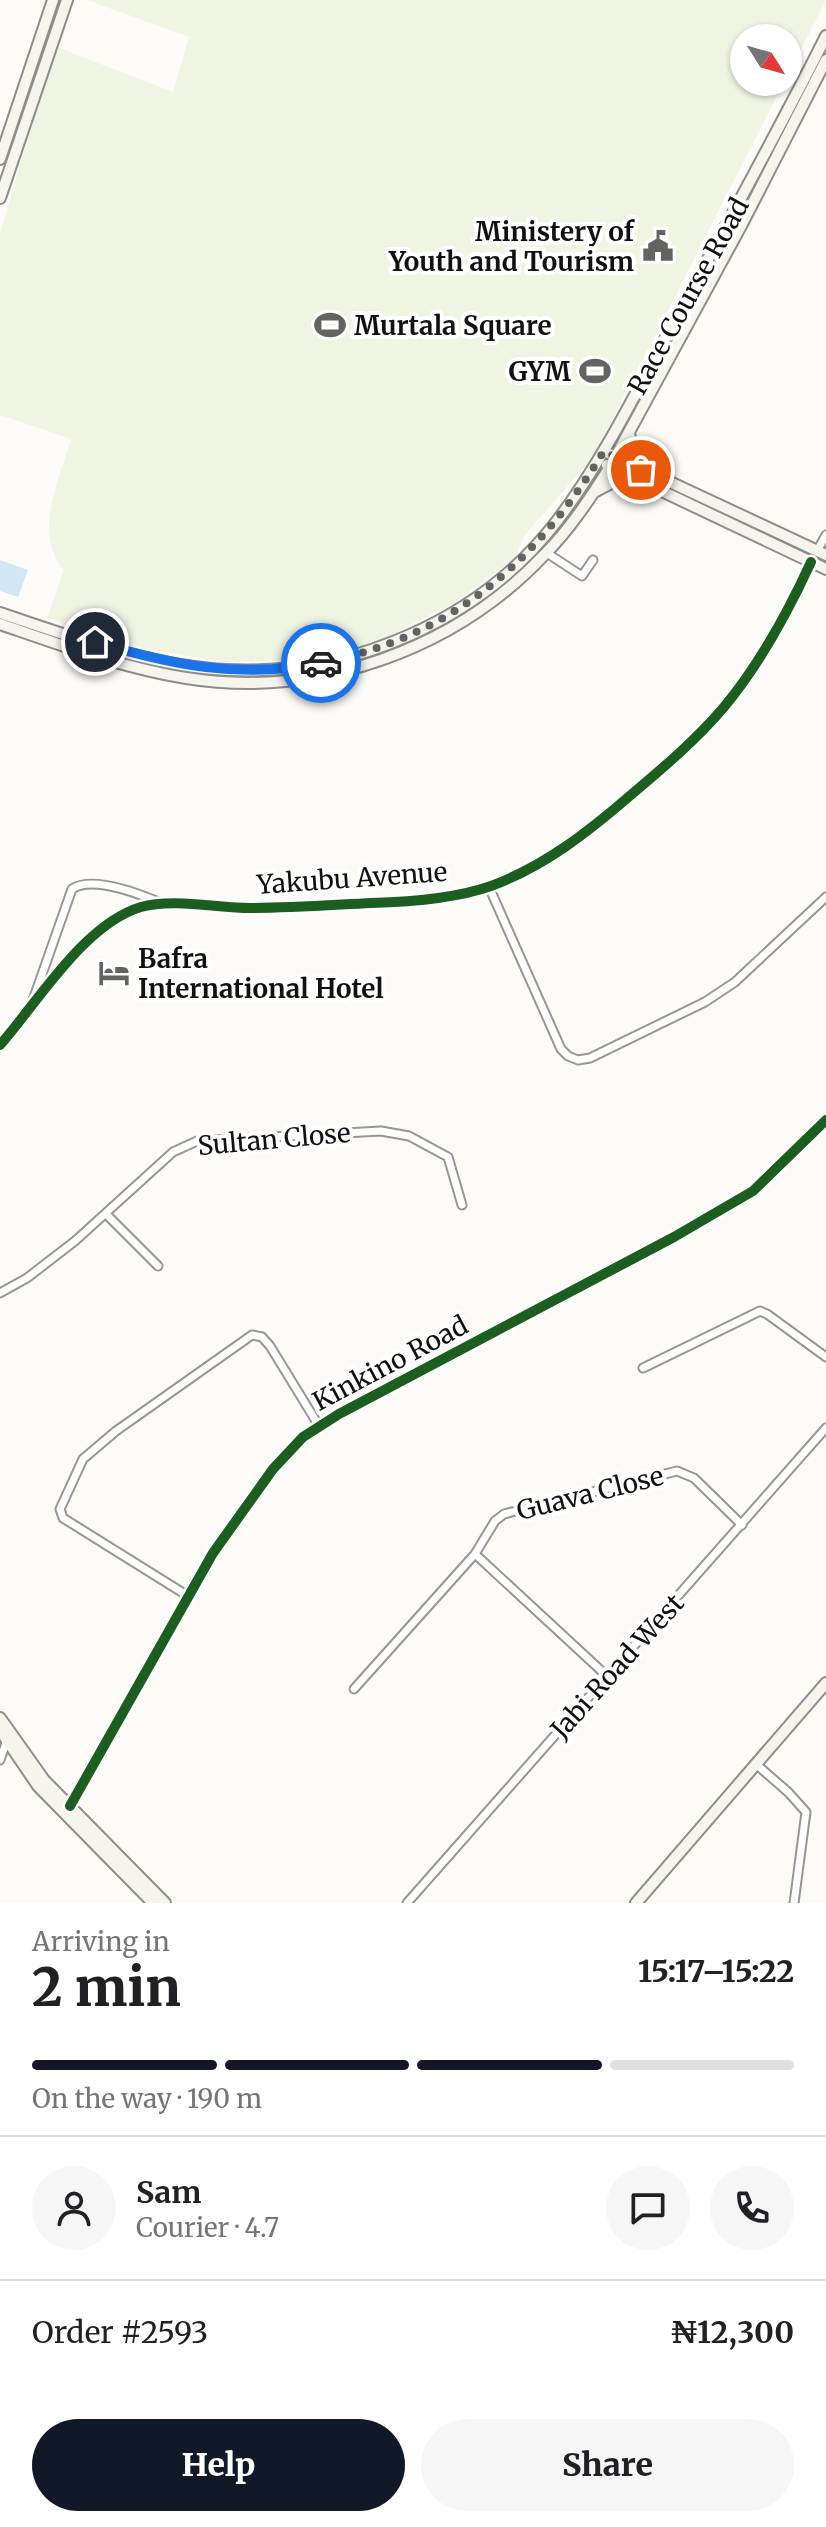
<!DOCTYPE html>
<html lang="en">
<head>
<meta charset="utf-8">
<style>
  body { margin:0; font-family:Merriweather,serif; background:#f6f6f6; color:#202124; height:100vh; display:flex; flex-direction:column; font-size:30px; white-space:nowrap }
  * { box-sizing:border-box; margin:0 }
  p { font-size:26px; color:#757577 }
  .icon { flex:none; width:44px; height:44px; fill:none; stroke:currentColor; stroke-width:2; stroke-linecap:round; stroke-linejoin:round }
  .map { position:relative; height:1903px; overflow:hidden }
  .details { display:flex; flex-direction:column; background:#fff; flex:1 }
  .details>* { flex:none }
  .needle { width:52px; rotate:127deg }
  .buttons { position:absolute; left:730px; top:24px; display:grid; gap:16px }
  .buttons a { display:grid; place-items:center; width:72px; height:72px; border-radius:50%; background:#fff; box-shadow:0 2px 6px #0004; font-size:40px }
  .pin { position:absolute; display:grid; place-items:center; width:68px; height:68px; color:#fff; margin:-34px; border:4px solid #fff; border-radius:50%; box-shadow:0 2px 8px #0007 }
  .courier { position:absolute; display:grid; place-items:center; width:80px; height:80px; margin:-40px; border:6px solid #1a73e8; border-radius:50%; background:#fff; color:#222; box-shadow:0 2px 10px #0007 }
  .headline em { font-style:normal; font-weight:800 }
  .headline div { display:flex; flex-direction:column-reverse }
  .headline { display:flex; align-items:center; justify-content:space-between; height:136px; padding:0 32px }
  h1 { font-size:52px; font-weight:800; line-height:60px }
  .bar { display:grid; grid-template-columns:repeat(4,1fr); gap:12px 8px; align-content:center; height:96px; padding:0 32px }
  .bar i { height:10px; border-radius:6px; background:#e0e0e0 }
  .bar .active { background:#111827 }
  .bar p { grid-column:span 4 }
  .line { display:flex; align-items:center; gap:20px; padding:0 32px; border-top:2px solid #e0e0e0 }
  .line div { flex:1 }
  .round { display:grid; place-items:center; flex:none; width:84px; height:84px; border-radius:42px; background:#f6f6f6 }
  .primary-button { display:flex; gap:16px; margin-top:auto; padding:16px 32px }
  .primary-button a { flex:1; height:92px; border-radius:48px; background:#111827; color:#fff; font-size:32px; font-weight:800; line-height:92px; text-align:center }
  .primary-button a+a { background:#f6f6f6; color:#202124 }
  .map>svg:first-child { display:block }
  .pitch { fill:#f0f4e3 }
  .water { fill:#d1e8f4 }
  .lines { fill:none; stroke-linecap:round; stroke-linejoin:round }
  .street-casing { stroke:#979695; stroke-width:11 }
  .secondary-casing { stroke:#8d8d8c; stroke-width:14 }
  .street { stroke:#fffefe; stroke-width:7 }
  .secondary { stroke:#f5f4ed; stroke-width:10 }
  .cycleway-casing { stroke:#fff; stroke-width:15 }
  .cycleway { stroke:#1b5e20; stroke-width:10 }
  .done { stroke:#636362; stroke-width:8; stroke-dasharray:0 14.4 }
  .route { stroke:#1a73e8; stroke-width:10 }
  .labels { text-anchor:middle; dominant-baseline:central; stroke-width:8; stroke-linejoin:round; paint-order:stroke }
  .poi-label { font-size:26px; font-weight:bold; fill:#111; stroke:#fff; text-anchor:end }
  .street-label { font-size:26px; fill:#111; stroke:#fff }
</style>
</head>
<body>
<div class="map">
<svg width="826" height="1903" viewBox="0 0 826 1903">
  <rect width="100%" height="100%" fill="#fcfbf8"/>
  <path class="pitch" d="M87 0H826L788 74V38H744V82H784L594 456 524 536 514 559 451 605 383 639 304 660 223 662 137 647 47 618 64 570C32 535 60 478 71 439L0 415V234L54 46 173 92 189 37Z"/>
  <path class="water" d="M0 560 28 570 18 597 0 591Z"/>
  <g class="lines">
    <defs>
      <path id="street" d="M817 551 826 535
        M547 553 582 576 593 560
        M489 887 561 1049 568 1056 578 1060 590 1058 705 1002 735 982 826 897
        M33 1000 72 889C93 875 140 894 161 903
        M0 1045C38 1002 84 924 141 907 173 898 217 908 250 908 290 908 331 905 371 903 410 902 454 899 491 886 545 866 588 832 632 794 664 767 697 739 724 707 760 664 788 612 811 562
        M106 1214 158 1266
        M0 1293 27 1278 75 1241 173 1152 197 1141 381 1131 409 1136 448 1157 462 1205
        M643 1368 760 1311 767 1314 826 1357
        M475 1554 608 1677
        M188 1596 63 1518 60 1509 83 1459 116 1431 252 1335 262 1337 270 1346 319 1426
        M354 1689 475 1554 495 1521 504 1514 677 1471 694 1478 742 1525
        M0 1760 7 1740
        M757 1765 788 1792 806 1812 794 1903
        M70 1806 213 1553 273 1469 303 1437 339 1414 674 1237 753 1191 826 1120
        M407 1903 826 1428"/>
      <path id="secondary" d="M0 159 53 0
        M0 198 67 0
        M629 432 632 452 640 468
        M610 454 826 555
        M607 465 826 569
        M596 491 613 482 632 477
        M0 613C72 637 152 667 228 670 351 676 481 620 557 521 605 458 640 384 679 313 728 221 779 130 826 36
        M0 624C61 645 123 668 186 678 317 699 455 650 545 554 570 529 591 497 610 467L742 224 826 60
        M0 1718 44 1780 165 1903
        M0 1730 38 1786 153 1903
        M636 1903 826 1683"/>
    </defs>
    <use href="#street" class="street-casing"/>
    <use href="#secondary" class="secondary-casing"/>
    <use href="#street" class="street"/>
    <use href="#secondary" class="secondary"/>
    <defs>
      <path id="cycleway" d="M0 1045C38 1002 84 924 141 907 173 898 217 908 250 908 290 908 331 905 371 903 410 902 454 899 491 886 545 866 588 832 632 794 664 767 697 739 724 707 760 664 788 612 811 562
        M70 1806 213 1553 273 1469 303 1437 339 1414 674 1237 753 1191 826 1120"/>
    </defs>
    <use href="#cycleway" class="cycleway-casing"/>
    <use href="#cycleway" class="cycleway"/>
  </g>
  <g class="lines">
    <path class="done" d="M321 663C451 637 536 563 604 451L641 470"/>
    <path class="route" d="M95 642C173 665 238 679 321 663"/>
  </g>
  <defs>
    <symbol id="civic-bare" viewBox="-9 -9 18 18"><path d="M-.6-6.5H3V-4.5H.6V-3L4-1V1h2V6H-6V1h2V-1L-.6-3ZM-1.2 2.5V6h2.4V2.5Z" fill="#636362" stroke="#fff" stroke-width="2.5" paint-order="stroke"/></symbol>
    <symbol id="stadium-bare" viewBox="-9 -9 18 18"><path d="M0-5a6.5 5 0 1 0 0 10a6.5 5 0 1 0 0-10ZM-3.5-1.8h7v3.6h-7Z" fill="#636362" stroke="#fff" stroke-width="2.5" paint-order="stroke"/></symbol>
    <symbol id="hotel-bare" viewBox="-9 -9 18 18"><path d="M-6-4.5h1.5V1H6V5H4.5V3h-9V5H-6ZM-4 0a1.8 1.8 0 1 1 3.6 0ZM.5 0V-2.5h3Q6-2.5 6 0Z" fill="#636362" stroke="#fff" stroke-width="2.5" paint-order="stroke"/></symbol>
  </defs>
  <g fill-rule="evenodd">
    <use href="#civic-bare" x="636" y="224" width="44" height="44"/>
    <use href="#stadium-bare" x="308" y="303" width="44" height="44"/>
    <use href="#stadium-bare" x="573" y="349" width="44" height="44"/>
    <use href="#hotel-bare" x="92" y="951" width="44" height="44"/>
  </g>
  <g class="labels">
    <g class="poi-label">
      <text x="634" y="231">Ministery of<tspan x="634" dy="30">Youth and Tourism</tspan></text>
      <text x="354" y="325" text-anchor="start">Murtala Square</text>
      <text x="571" y="371">GYM</text>
      <text x="138" y="958" text-anchor="start">Bafra<tspan x="138" dy="30">International Hotel</tspan></text>
    </g>
    <g class="street-label">
      <text transform="translate(688 296) rotate(-61)">Race Course Road</text>
      <text transform="translate(352 878) rotate(-4)">Yakubu Avenue</text>
      <text transform="translate(274 1139) rotate(-5)">Sultan Close</text>
      <text transform="translate(390 1363) rotate(-28)">Kinkino Road</text>
      <text transform="translate(590 1493) rotate(-14)">Guava Close</text>
      <text transform="translate(617 1666) rotate(-48)">Jabi Road West</text>
    </g>
  </g>
</svg>
<div class="buttons">
<a><svg class="needle" viewBox="-14 -14 28 28"><path d="M0-13l5 13h-10z" fill="#e53935"/><path d="M0 13l5-13h-10z" fill="#757577"/></svg></a>
</div>
<div class="pin" style="left:641px;top:470px;background:#ea580c"><svg class="icon" aria-label="bag" viewBox="0 0 24 24"><path d="M5 8h14l-1 12H6zM9 8a3 3 0 0 1 6 0"/></svg></div>
<div class="pin" style="left:95px;top:642px;background:#1f2937"><svg class="icon" aria-label="home" viewBox="0 0 24 24"><path d="M3 11l9-7 9 7M6 9v11h12V9"/></svg></div>
<div class="courier" style="left:321px;top:663px"><svg class="icon" aria-label="car" viewBox="0 0 24 24"><path d="M5 17H2v-5l4-1 3-4h7l3 4 3 1v5h-3M9 17h6M6 11h13"/><circle cx="7" cy="17" r="2"/><circle cx="17" cy="17" r="2"/></svg></div>
</div>
<section class="details">
<div class="headline"><div><h1>2 min</h1><p>Arriving in</p></div><em>15:17–15:22</em></div>
<div class="bar"><i class="active"></i><i class="active"></i><i class="active"></i><i></i><p>On the way · 190 m</p></div>
<div class="line" style="height:144px"><a class="round"><svg class="icon" aria-label="person" viewBox="0 0 24 24"><circle cx="12" cy="8" r="4"/><path d="M4 21q1-7 8-7t8 7"/></svg></a><div><b>Sam</b><p>Courier · 4.7</p></div><a class="round"><svg class="icon" aria-label="chat" viewBox="0 0 24 24"><path d="M4 5h16v11H9l-5 4z"/></svg></a><a class="round"><svg class="icon" aria-label="phone" viewBox="0 0 24 24"><path d="M5 4h4l2 5-3 2q2 4 5 5l2-3 5 2v4C11 20 4 13 5 4z"/></svg></a></div>
<div class="line" style="height:104px"><div>Order #2593</div><b>₦12,300</b></div>
<div class="primary-button"><a>Help</a><a>Share</a></div>
</section>
</body>
</html>
